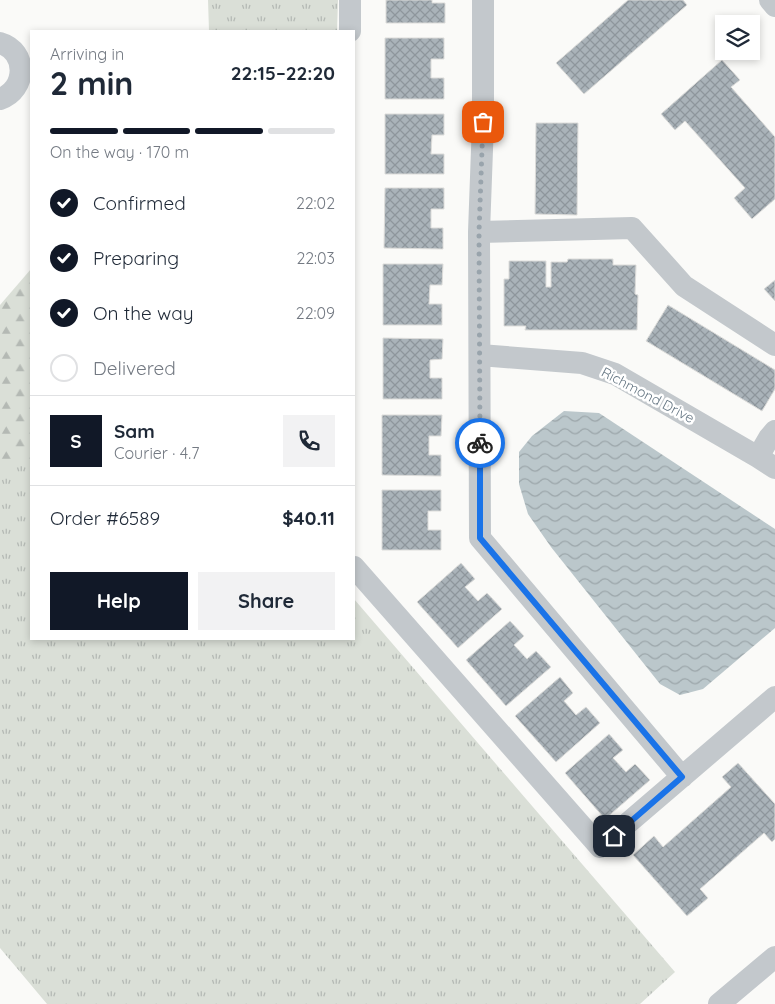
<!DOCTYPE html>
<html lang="en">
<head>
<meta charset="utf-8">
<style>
  body { margin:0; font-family:Quicksand,sans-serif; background:#f2f2f3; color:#1f2937; height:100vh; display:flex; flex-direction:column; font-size:19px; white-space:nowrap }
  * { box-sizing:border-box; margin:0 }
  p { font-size:16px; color:#747a83 }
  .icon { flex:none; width:28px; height:28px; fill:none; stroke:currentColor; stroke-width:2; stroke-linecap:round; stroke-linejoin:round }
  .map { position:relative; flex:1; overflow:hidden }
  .details { position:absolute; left:30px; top:30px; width:325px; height:610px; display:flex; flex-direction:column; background:#fff; border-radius:0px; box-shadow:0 2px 8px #0003 }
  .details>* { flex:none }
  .tools { position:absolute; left:715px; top:15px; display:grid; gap:10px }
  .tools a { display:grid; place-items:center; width:45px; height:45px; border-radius:0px; background:#fff; box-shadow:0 2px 8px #0003; font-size:25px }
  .pin { position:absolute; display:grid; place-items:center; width:42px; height:42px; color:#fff; margin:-21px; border-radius:10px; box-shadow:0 2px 8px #0006 }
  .courier { position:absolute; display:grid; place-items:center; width:50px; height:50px; margin:-25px; border:4px solid #1a73e8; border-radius:50%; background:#fff; color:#222; box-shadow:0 1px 6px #0007 }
  .overview em { font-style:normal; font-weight:700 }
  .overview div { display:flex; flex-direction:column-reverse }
  .overview { display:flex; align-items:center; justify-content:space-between; height:85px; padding:0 20px }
  h1 { font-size:32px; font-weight:700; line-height:38px }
  .bar { display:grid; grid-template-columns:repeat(4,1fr); gap:8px 5px; align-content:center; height:60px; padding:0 20px }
  .bar i { height:6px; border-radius:4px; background:#e0e1e3 }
  .bar .current { background:#111827 }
  .bar p { grid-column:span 4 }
  .line { display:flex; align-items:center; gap:12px; padding:0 20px; border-top:1px solid #e0e1e3 }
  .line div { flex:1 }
  .round { display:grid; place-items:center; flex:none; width:52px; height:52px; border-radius:0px; background:#f2f2f3 }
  ol { padding:0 20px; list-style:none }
  li { display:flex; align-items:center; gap:15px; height:55px }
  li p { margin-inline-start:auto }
  li .icon { padding:5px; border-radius:50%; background:#111827; color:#fff; stroke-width:4 }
  li:last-child { color:#747a83 }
  li i { width:28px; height:28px; border:2px solid #e0e1e3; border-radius:50% }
  .cta { display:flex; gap:10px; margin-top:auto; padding:10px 20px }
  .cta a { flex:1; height:58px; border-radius:0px; background:#111827; color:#fff; font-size:20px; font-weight:700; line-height:58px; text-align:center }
  .cta a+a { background:#f2f2f3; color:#1f2937 }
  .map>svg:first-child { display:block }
  .grass { fill:url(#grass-tufts) }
  .forest { fill:url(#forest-firs) }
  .water { fill:url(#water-waves) }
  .building { fill:url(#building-cross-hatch); stroke:#dcdcda }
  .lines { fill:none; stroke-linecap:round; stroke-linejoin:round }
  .minor { stroke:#c3c8cc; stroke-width:22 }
  .done { stroke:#99a4ac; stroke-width:5; stroke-dasharray:0 9 }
  .route { stroke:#1a73e8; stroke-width:6 }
  .labels { text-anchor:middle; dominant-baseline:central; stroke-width:5; stroke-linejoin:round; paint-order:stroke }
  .street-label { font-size:14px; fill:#657683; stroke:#fff }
</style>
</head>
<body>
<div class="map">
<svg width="775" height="1004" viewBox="0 0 775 1004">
  <defs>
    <pattern id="grass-tufts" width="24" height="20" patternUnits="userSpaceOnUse" patternTransform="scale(1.25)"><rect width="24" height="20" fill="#dadfd7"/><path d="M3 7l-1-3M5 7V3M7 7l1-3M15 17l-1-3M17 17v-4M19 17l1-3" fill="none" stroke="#b4b9b4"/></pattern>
    <pattern id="forest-firs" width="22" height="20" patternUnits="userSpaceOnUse" patternTransform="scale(1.25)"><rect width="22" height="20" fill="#dadfd7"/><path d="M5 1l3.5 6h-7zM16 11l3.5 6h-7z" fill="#b4b9b4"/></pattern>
    <pattern id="water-waves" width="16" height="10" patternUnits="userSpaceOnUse" patternTransform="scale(1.25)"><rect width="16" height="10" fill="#bbc7cb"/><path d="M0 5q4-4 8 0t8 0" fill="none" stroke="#9ca6aa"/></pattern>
    <pattern id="building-cross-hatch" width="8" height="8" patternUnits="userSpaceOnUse" patternTransform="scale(1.25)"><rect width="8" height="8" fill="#aab3b9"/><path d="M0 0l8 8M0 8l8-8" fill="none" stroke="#8e969c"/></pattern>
  </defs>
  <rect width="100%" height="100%" fill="#fafaf8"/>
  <path class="grass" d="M208 0H338L337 31H209Z
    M0 460H31V639H354V599L675 972 640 1004H47L0 948Z"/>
  <path class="forest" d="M31 269V460H0V305Z"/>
  <path class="water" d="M564 411 599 413 775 529V628L703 689 680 695 660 684 551 547 528 514 519 484V452L532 436Z"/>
  <path class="building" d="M386 0H432V3H445V23H386Z
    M628 0H683L687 5 584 94 556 63Z
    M385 38H444V59H431V78H444V99H385Z
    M722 60 740 80 731 87 775 137V199L752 219 734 198 745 188 685 121 675 130 661 114Z
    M385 114H444V135H432L431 154H444V174H385Z
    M536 123H578L577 215 535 214Z
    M385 188H444V209H431V228H443V249L384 248Z
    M568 259H613V265H636L635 294 638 295 637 330H525L526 326H504V279H509V261H546V287H551V262H567Z
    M383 264H443L442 285H430L429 304H442V325H383Z
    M775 280V301L764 289Z
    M668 305 775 370V389L762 411 646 341Z
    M383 338 443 339 442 359 430 360V378H442V399H383Z
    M382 415H442L441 436H429V455H441V476L382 475Z
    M382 490H441V511H428V530H441V550H382Z
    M461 563 475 579 465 587 478 601 487 593 502 609 458 648 417 602Z
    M510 621 524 636 514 645 527 659 536 651 551 667 506 706 466 660Z
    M560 677 573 693 564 701 576 715 586 707 600 723 556 762 515 716Z
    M609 734 623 750 613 758 626 772 635 764 650 780 605 819 565 773Z
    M738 763 775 804V839L772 842 764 833 700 889 708 898 687 916 633 855 654 836 663 847 731 787 722 777Z"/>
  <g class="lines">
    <path class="minor" d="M350 0V31
      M483 0V122L479 232 480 538 682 777
      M770 0 775 6
      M0 43C28 51 27 90 0 99
      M479 232 632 228 684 286 775 345
      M480 355 582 363 615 374 758 457 775 468
      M758 457 769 438 775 431
      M354 567 600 847 775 697
      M719 1004 775 957"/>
  </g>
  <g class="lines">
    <path class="done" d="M480 443 479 232 483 122"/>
    <path class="route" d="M480 443V538L682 777 614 836"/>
  </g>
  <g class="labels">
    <g class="street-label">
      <text transform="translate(648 395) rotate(28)">Richmond Drive</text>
    </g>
  </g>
</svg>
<div class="tools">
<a><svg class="icon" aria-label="layers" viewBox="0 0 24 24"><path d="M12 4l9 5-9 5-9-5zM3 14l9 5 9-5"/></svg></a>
</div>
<div class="pin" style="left:483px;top:122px;background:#ea580c"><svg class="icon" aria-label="bag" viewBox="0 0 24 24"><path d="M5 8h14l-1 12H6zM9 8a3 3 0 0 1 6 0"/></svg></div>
<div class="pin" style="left:614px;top:836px;background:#1f2937"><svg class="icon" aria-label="home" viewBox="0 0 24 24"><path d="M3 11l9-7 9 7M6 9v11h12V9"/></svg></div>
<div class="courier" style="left:480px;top:443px"><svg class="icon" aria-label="bike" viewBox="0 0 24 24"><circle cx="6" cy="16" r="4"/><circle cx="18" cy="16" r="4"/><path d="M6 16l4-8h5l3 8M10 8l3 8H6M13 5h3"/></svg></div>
<section class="details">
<div class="overview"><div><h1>2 min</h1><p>Arriving in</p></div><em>22:15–22:20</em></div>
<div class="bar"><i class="current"></i><i class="current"></i><i class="current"></i><i></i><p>On the way · 170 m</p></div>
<ol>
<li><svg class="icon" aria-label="check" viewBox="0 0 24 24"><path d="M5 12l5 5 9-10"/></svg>Confirmed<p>22:02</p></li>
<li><svg class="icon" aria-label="check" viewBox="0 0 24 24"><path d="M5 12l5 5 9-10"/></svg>Preparing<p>22:03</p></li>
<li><svg class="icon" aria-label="check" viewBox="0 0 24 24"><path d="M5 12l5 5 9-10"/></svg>On the way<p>22:09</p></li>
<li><i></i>Delivered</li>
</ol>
<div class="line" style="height:90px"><b class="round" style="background:#111827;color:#fff">S</b><div><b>Sam</b><p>Courier · 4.7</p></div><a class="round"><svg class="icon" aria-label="phone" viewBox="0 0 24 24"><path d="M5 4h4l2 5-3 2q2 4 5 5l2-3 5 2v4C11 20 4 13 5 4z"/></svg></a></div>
<div class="line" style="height:65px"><div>Order #6589</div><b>$40.11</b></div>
<div class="cta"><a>Help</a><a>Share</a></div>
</section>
</div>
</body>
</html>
